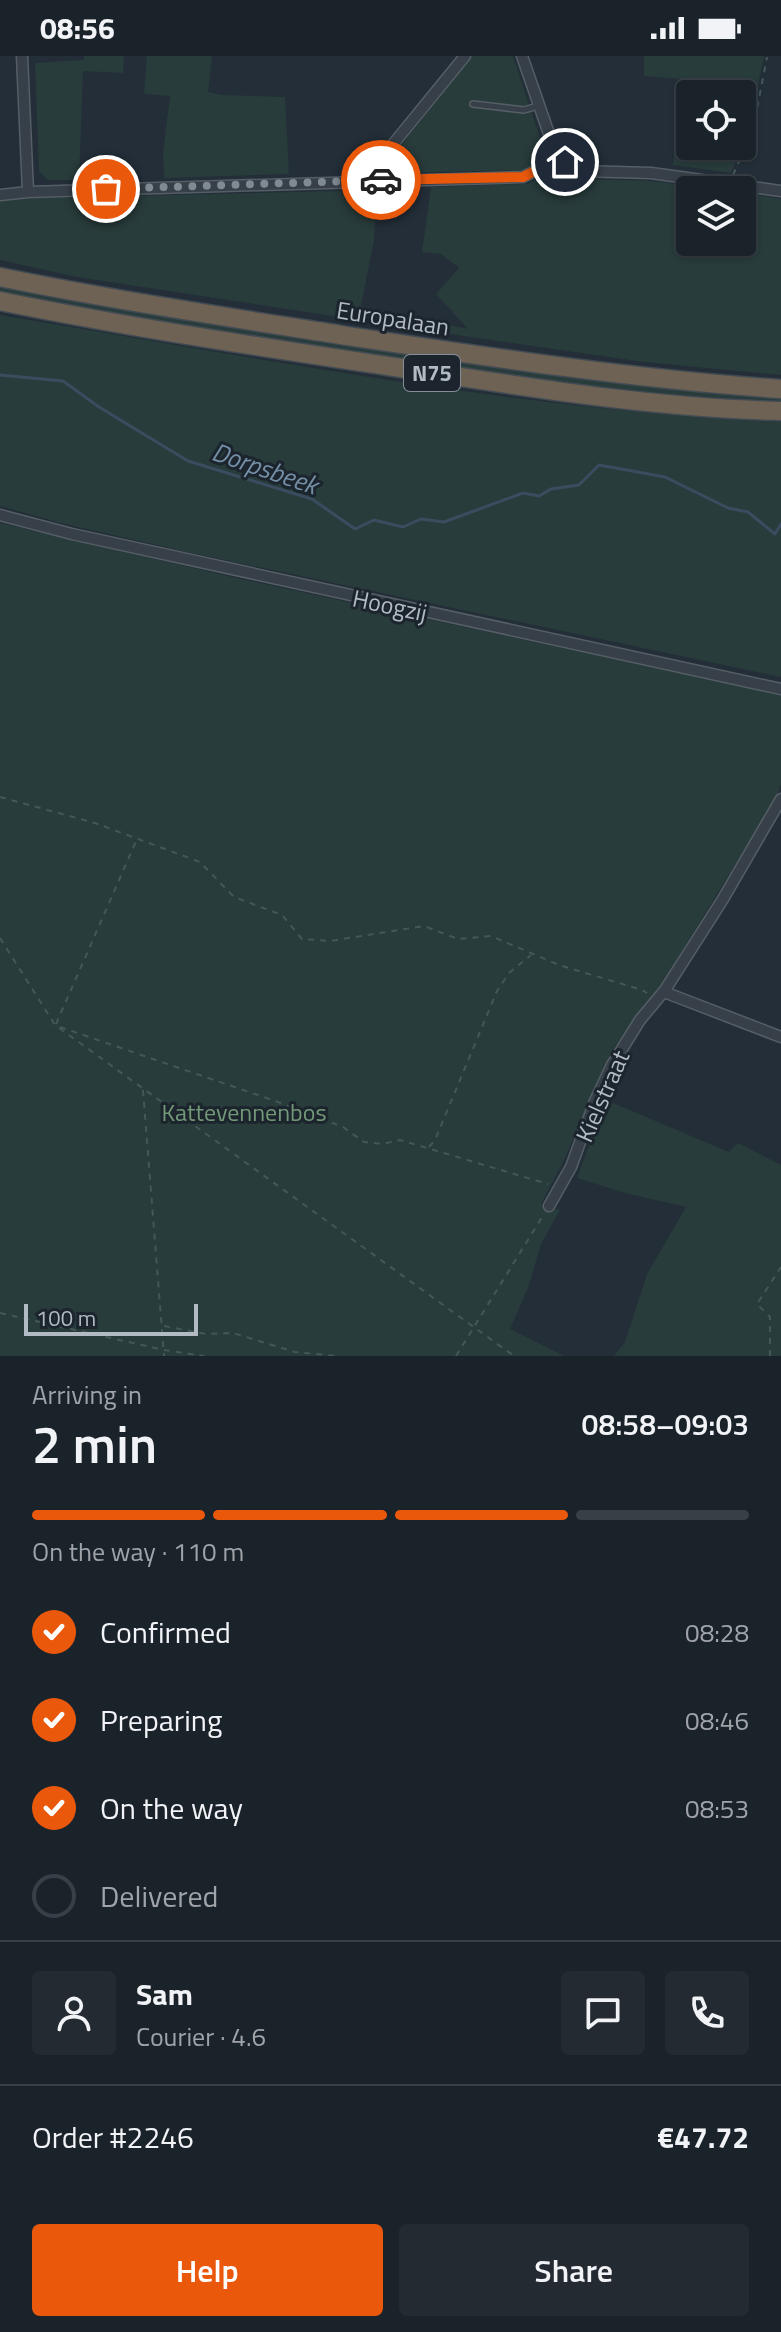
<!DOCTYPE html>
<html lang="en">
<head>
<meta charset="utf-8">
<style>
  body { margin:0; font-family:"Titillium Web",sans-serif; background:#232a32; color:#f1f3f6; height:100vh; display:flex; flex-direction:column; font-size:30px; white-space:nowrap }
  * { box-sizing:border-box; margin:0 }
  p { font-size:26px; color:#9fa4a8 }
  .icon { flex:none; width:44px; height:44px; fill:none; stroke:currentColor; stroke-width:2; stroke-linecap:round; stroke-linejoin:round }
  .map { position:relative; height:1300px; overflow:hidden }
  .drawer { display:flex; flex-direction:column; background:#1a222a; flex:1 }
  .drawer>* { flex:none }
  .buttons { position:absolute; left:676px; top:24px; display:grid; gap:16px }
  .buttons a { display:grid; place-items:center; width:80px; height:80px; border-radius:8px; background:#1a222a; box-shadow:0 2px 6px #0004,0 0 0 2px #383f47; font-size:40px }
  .scale { position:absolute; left:24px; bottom:20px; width:174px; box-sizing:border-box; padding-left:8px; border:4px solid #b2bbc4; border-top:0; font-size:22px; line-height:28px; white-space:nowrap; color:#b2bbc4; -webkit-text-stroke:6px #1c252d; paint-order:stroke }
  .pin { position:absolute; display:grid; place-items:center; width:68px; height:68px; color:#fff; margin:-34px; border:4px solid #fff; border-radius:50%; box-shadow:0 2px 8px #0007 }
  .courier { position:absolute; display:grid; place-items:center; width:80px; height:80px; margin:-40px; border:6px solid #ea580c; border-radius:50%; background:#fff; color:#222; box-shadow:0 2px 10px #0007 }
  .summary em { font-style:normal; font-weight:600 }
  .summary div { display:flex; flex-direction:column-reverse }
  .summary { display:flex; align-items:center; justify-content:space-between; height:136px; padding:0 32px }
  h1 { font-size:52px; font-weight:600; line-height:60px }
  .bar { display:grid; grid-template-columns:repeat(4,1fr); gap:12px 8px; align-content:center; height:96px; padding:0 32px }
  .bar i { height:10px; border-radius:6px; background:#383f47 }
  .bar .selected { background:#ea580c }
  .bar p { grid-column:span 4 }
  .line { display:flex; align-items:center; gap:20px; padding:0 32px; border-top:2px solid #383f47 }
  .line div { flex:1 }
  .round { display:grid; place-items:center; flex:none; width:84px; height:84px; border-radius:8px; background:#232a32 }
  ol { padding:0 32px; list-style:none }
  li { display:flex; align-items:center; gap:24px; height:88px }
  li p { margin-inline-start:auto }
  li .icon { padding:8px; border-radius:50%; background:#ea580c; color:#fff; stroke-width:4 }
  li:last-child { color:#9fa4a8 }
  li i { width:44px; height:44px; border:4px solid #383f47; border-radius:50% }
  .button { display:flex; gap:16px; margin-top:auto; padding:16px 32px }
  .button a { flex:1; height:92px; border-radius:8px; background:#ea580c; color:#fff; font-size:32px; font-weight:600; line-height:92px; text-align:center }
  .button a+a { background:#232a32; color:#f1f3f6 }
  .status { display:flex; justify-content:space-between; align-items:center; height:56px; padding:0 40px; background:#1a222a; direction:ltr }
  .status svg { height:22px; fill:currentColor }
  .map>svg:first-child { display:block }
  .green { fill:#283c3b; fill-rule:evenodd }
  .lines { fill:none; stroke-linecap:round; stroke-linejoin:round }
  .stream { stroke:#3a4d60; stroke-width:3 }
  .lane-casing { stroke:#555e66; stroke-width:8 }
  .street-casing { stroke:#555e66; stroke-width:13 }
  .highway-casing { stroke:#424b53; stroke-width:21 }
  .path { stroke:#455758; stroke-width:2; stroke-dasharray:6 6; stroke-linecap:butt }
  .lane { stroke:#374048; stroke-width:5 }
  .street { stroke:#374048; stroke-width:10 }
  .highway { stroke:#6e6254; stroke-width:18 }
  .done { stroke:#808a93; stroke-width:8; stroke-dasharray:0 14.4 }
  .route { stroke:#ea580c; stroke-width:10 }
  .labels { text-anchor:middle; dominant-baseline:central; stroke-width:6; stroke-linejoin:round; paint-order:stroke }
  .shield { fill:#1c252d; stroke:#858e97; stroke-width:2 }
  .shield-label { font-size:22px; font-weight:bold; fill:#b2bbc4 }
  .street-label { font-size:24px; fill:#b2bbc4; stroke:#1c252d }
  .park-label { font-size:24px; fill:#729877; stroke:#1c252d }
  .water-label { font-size:26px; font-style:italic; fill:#748ea6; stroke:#1c252d }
</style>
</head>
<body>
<div class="status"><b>08:56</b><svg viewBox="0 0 49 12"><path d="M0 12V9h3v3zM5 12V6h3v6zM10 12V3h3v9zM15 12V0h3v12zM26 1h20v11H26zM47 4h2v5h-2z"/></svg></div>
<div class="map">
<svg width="781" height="1300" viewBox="0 0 781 1300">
  <rect width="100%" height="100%" fill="#232e38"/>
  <path class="green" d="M84 0H124L123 17 83 15 79 124H48L39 115 35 7 84 4Z
    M147 0H212L208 36 222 39 285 41 289 118 164 122 163 96 170 40 144 38Z
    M472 0H513L542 88C542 102 536 108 525 114L391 117 387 111 390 104Z
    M644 0H764L749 73 731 117 673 109 681 23 644 20ZM690 38H742V90H690Z
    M562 115C590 127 619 123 649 125 672 127 695 131 718 134H690V186H742V137L781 143V319L644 306 497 285 77 221 0 204V143L377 134 374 184 361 250 468 273 436 238 459 212 441 198 422 196 431 131 527 128 550 116Z
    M0 227C154 254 307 282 461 305 567 321 674 337 781 341V348L659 340 422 308 59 249 0 237Z
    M0 259C259 302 519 354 781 366V621L187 496 61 467 0 450Z
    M0 467 241 523 781 639V728L776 742 662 928 614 992 565 1102 541 1148 560 1154 541 1188 528 1232 510 1273 564 1300H0Z
    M606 1044 729 1096 738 1087 781 1109V1300H614L625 1286 647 1218 686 1151 625 1137 577 1122Z"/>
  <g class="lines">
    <path class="stream" d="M0 319 63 325 99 351 188 405 312 443 355 473 374 464 403 471 421 463 444 466 523 437 539 440 551 433 579 429 599 409 665 421 728 452 748 456 775 478 781 468"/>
    <defs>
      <path id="lane" d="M473 48 524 54 538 50"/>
      <path id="street" d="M22 0 28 136
        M522 0 556 98 579 115 651 117 781 135
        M373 124 376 111 385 98 465 0
        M0 139 28 136 523 121 541 112 556 98
        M0 459 72 478 781 633
        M664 936 781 981
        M549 1150 571 1111 595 1045 612 1009 640 964 665 934 723 843 781 743"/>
      <path id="highway" d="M0 221C113 244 227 261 341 279 488 301 633 323 781 333
        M0 245C133 272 267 292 401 312 527 331 653 352 781 355"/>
    </defs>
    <use href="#lane" class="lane-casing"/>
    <use href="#street" class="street-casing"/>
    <use href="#highway" class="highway-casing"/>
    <path class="path" d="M733 119 753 74 767 1
      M0 741 95 767 200 806 234 841 282 859 302 883 330 885 424 870 458 883 491 880 559 909 642 934 647 937
      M0 882 55 969 514 1300
      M56 968 137 783
      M60 971 278 1046 343 1071 364 1086 382 1088 400 1084 548 1128
      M143 1034 164 1300
      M429 1091 435 1084 497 935 509 917 531 899
      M0 1257 164 1294 204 1300
      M164 1270 206 1278 233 1277 295 1296 337 1300
      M456 1300 544 1158
      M770 1300V1261L757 1248 781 1211"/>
    <use href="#lane" class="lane"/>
    <use href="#street" class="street"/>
    <use href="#highway" class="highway"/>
  </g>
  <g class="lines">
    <path class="done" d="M106 133 381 124"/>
    <path class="route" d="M381 124 523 121 541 112 556 98 565 106"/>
  </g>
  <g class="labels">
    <rect class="shield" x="404" y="299" width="56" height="36" rx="6"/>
    <g class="shield-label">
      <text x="432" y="317">N75</text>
    </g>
    <g class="street-label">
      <text transform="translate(393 262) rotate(9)">Europalaan</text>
      <text transform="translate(390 549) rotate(12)">Hoogzij</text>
      <text transform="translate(602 1040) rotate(-66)">Kielstraat</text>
    </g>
    <g class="park-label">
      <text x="244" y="1056">Kattevennenbos</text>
    </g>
    <g class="water-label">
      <text transform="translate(265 412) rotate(19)">Dorpsbeek</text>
    </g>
  </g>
</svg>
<div class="buttons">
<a><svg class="icon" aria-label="locate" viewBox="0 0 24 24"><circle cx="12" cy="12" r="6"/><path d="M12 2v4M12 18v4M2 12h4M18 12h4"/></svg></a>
<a><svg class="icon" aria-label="layers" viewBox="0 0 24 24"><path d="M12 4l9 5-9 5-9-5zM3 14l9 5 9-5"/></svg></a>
</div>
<div class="scale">100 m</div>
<div class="pin" style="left:106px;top:133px;background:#ea580c"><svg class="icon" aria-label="bag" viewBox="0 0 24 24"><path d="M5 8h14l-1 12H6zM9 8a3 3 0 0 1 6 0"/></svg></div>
<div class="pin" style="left:565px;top:106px;background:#1f2937"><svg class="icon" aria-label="home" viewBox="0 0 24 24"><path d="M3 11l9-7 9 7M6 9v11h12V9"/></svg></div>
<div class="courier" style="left:381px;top:124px"><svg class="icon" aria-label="car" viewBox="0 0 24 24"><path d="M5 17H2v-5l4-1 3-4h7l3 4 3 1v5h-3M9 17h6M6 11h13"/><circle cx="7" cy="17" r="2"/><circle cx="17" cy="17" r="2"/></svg></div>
</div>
<section class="drawer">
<div class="summary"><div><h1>2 min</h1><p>Arriving in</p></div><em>08:58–09:03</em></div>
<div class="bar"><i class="selected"></i><i class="selected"></i><i class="selected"></i><i></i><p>On the way · 110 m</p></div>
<ol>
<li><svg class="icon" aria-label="check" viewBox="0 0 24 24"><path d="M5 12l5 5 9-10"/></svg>Confirmed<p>08:28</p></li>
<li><svg class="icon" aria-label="check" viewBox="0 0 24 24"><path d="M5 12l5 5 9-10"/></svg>Preparing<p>08:46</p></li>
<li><svg class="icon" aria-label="check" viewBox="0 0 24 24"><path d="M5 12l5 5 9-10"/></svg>On the way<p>08:53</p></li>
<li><i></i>Delivered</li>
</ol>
<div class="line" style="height:144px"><a class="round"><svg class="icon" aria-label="person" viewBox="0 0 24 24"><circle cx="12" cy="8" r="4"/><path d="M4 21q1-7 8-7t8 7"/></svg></a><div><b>Sam</b><p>Courier · 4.6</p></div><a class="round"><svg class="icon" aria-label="chat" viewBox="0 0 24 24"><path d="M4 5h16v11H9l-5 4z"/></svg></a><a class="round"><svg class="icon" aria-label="phone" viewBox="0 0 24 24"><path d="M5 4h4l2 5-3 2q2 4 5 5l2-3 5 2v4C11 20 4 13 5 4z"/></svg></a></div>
<div class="line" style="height:104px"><div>Order #2246</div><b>€47.72</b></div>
<div class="button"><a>Help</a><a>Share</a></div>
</section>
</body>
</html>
